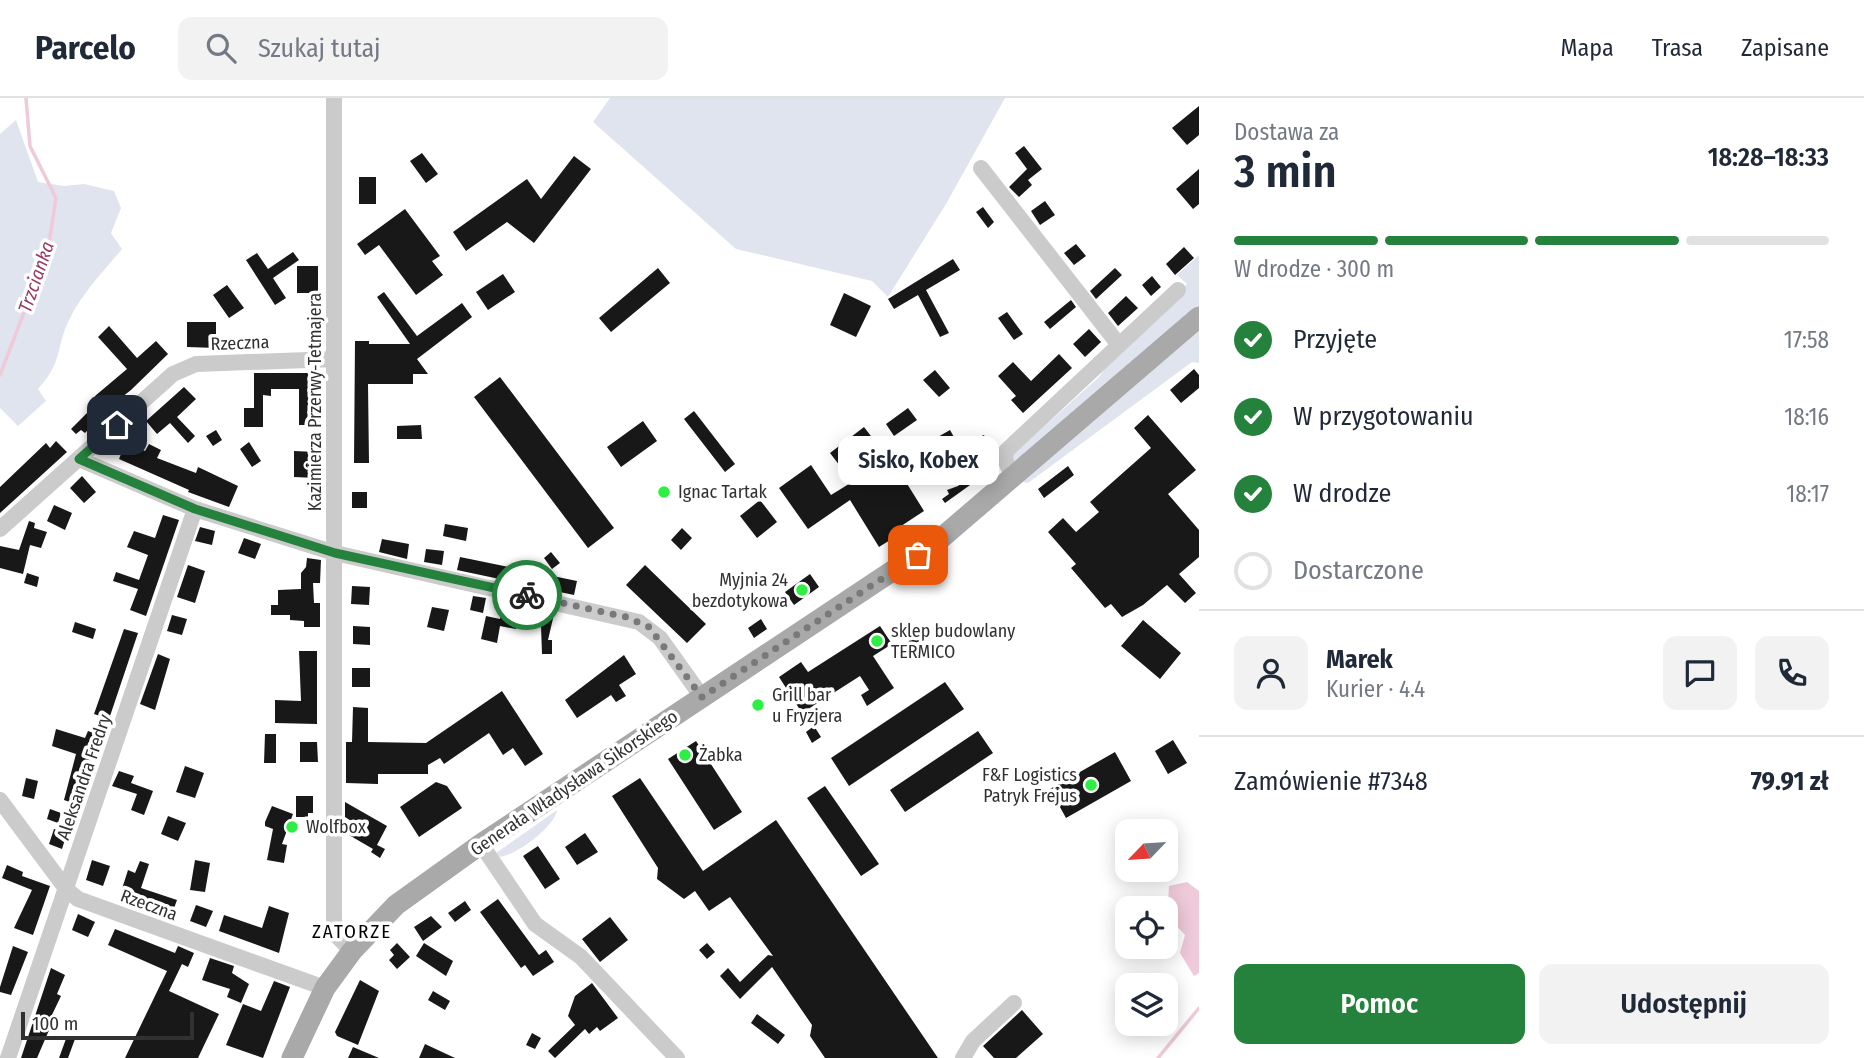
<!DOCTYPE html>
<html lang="pl">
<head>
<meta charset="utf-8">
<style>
  body { margin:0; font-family:"Fira Sans Condensed",sans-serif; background:#f2f2f3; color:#1f2937; height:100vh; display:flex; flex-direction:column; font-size:26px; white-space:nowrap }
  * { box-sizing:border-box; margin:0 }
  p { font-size:23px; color:#747a83 }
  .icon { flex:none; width:38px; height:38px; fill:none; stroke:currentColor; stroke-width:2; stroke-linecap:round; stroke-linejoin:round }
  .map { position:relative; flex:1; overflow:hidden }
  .panel { display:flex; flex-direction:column; background:#fff; width:665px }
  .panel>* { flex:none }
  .needle { width:46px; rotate:245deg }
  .buttons { position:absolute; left:1115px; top:721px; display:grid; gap:14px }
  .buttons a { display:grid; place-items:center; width:63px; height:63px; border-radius:14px; background:#fff; box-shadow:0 4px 18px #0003; font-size:35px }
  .scale { position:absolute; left:21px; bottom:18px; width:173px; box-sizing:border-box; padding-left:7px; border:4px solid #313131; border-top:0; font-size:19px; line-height:24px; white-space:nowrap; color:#313131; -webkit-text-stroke:5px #fff; paint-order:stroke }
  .pin { position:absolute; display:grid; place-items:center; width:60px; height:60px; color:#fff; margin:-30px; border-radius:14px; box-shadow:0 4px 10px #0006 }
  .courier { position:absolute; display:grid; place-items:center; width:70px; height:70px; margin:-35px; border:5px solid #25823d; border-radius:50%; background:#fff; color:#222; box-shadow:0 2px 9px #0007 }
  .bubble { position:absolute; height:49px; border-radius:14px; background:#fff; box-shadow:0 4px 18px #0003; font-size:23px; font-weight:600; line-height:49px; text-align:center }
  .overview em { font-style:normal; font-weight:600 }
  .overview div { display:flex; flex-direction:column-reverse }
  .overview { display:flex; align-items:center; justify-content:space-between; height:119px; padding:0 35px }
  h1 { font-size:46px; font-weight:600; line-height:52px }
  .bar { display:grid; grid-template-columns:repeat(4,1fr); gap:10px 7px; align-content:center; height:84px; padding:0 35px }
  .bar i { height:9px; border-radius:5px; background:#e0e1e3 }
  .bar .on { background:#25823d }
  .bar p { grid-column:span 4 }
  .line { display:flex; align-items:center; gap:18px; padding:0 35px; border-top:2px solid #e0e1e3 }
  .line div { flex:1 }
  .round { display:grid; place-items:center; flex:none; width:74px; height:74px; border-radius:14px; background:#f2f2f3 }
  ol { padding:0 35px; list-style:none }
  li { display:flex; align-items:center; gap:21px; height:77px }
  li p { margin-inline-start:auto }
  li .icon { padding:7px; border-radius:50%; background:#25823d; color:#fff; stroke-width:4 }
  li:last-child { color:#747a83 }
  li i { width:38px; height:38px; border:4px solid #e0e1e3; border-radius:50% }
  .action { display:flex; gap:14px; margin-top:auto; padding:14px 35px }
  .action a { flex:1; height:80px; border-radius:14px; background:#25823d; color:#fff; font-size:28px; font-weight:600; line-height:80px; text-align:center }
  .action a+a { background:#f2f2f3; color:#1f2937 }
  header { display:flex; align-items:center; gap:42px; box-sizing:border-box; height:98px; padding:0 35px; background:#fff; border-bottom:2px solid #e0e1e3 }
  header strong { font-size:33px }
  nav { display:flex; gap:38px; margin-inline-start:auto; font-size:24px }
  .search { width:490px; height:63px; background:#f2f2f3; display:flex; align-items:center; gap:18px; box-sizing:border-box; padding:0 24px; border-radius:14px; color:#747a83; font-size:26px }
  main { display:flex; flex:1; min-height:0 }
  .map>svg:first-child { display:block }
  .green { fill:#dfe4ee }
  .water { fill:#efcad9 }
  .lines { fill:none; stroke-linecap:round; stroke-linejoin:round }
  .stream { stroke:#efcad9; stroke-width:3.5 }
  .building { fill:#181818 }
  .minor { stroke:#cbcbcb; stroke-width:16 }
  .major { stroke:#a9a9a9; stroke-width:21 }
  .done { stroke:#797979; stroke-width:7; stroke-dasharray:0 12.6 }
  .route { stroke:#25823d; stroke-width:9 }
  .poi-dot { fill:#2cef44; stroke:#fff; stroke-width:2.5 }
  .labels { text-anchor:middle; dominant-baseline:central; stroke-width:7; stroke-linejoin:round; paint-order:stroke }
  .street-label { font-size:18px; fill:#313131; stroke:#fff }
  .poi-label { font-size:18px; fill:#313131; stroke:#fff; text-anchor:start }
  .water-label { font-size:19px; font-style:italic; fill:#993961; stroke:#fff }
  .neighbourhood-label { font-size:19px; letter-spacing:2px; fill:#000; stroke:#fff }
</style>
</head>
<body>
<header>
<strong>Parcelo</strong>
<div class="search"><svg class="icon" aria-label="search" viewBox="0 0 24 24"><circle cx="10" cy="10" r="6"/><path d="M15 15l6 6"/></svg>Szukaj tutaj</div>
<nav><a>Mapa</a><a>Trasa</a><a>Zapisane</a></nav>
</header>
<main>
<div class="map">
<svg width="1199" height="960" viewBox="0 0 1199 960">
  <rect width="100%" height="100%" fill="#fff"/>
  <path class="green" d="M610 0H1005L946 106 888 199 872 183 736 151 593 24Z
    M16 22 38 84 64 88 84 86 114 93 121 110 111 135 122 151C103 174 82 195 69 222 55 251 64 262 38 291L46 303 18 328 0 310V36Z
    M1199 157V212L1013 368 1012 357 1098 280 1124 247 1187 186 1177 177Z
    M1199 225V265L1192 264 1028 385 1022 384Z
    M557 712C555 729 516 757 500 759L496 755Z"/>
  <path class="water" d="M1187 784 1199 793V875L1194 878 1180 855 1185 837 1167 818 1169 788Z"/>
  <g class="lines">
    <path class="stream" d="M0 277 48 152 56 100 30 48 26 0
      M1158 960 1199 910"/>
  </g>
  <path class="building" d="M1199 8V37L1187 47 1172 30Z
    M1024 48 1042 71 1028 82 1032 87 1019 99 1009 89 1027 71 1015 55Z
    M422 55 438 76 426 85 410 63Z
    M574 58 591 71 534 145 507 124 466 153 453 134 527 81 541 101Z
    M1199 71V106L1193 111 1176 91Z
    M359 79H376V106H359Z
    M1045 103 1055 117 1040 127 1031 113Z
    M983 109 994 124 988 130 976 114Z
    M405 111 440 158 432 163 443 177 416 197 379 147 365 157 357 146Z
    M1076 146 1086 158 1074 167 1064 155Z
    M1184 149 1194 160 1175 177 1166 166Z
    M293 154 299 162 273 180 286 200 275 207 246 162 257 155 268 171Z
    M953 161 960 172 926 192 949 235 940 239 918 197 894 211 888 201Z
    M297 168H318V195H297Z
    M658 170 670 185 611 234 599 220Z
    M1115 170 1122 177 1096 201 1090 193Z
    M503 176 515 194 488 212 476 194Z
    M1152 178 1161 189 1151 198 1142 187Z
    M227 187 244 210 229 220 213 197Z
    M384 194 417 238 462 205 472 219 417 261 428 276H413V286H368L369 365H354L355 243H369V246H410L377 199Z
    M844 195 871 208 856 239 830 227Z
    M1126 198 1138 210 1118 228 1108 215Z
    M1071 202 1076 209 1050 231 1044 224Z
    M1007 214 1023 236 1014 242 998 220Z
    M187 224H216V250L187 249Z
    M109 228 137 260 156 243 168 256 131 292 95 320 97 322 85 335 81 332 76 336 71 331 99 303 95 298 127 271 98 239Z
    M1089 231 1101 244 1085 259 1073 246Z
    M1059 256 1072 270 1023 315 1011 302 1016 298 998 278 1013 264 1031 283Z
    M1194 271 1199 277V290L1181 305 1170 292Z
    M935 272 950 290 939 299 923 282Z
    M254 275H322L320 327H299V291H271V298L263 297V329H244V310H254Z
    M500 279 614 430 588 450 474 299Z
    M184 289 196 301 177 319 195 338 188 345 170 325 157 336 146 323Z
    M908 310 917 322 894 338 886 326Z
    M694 313 735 366 725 374 684 321Z
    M1148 317 1196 372 1168 396 1199 432V459L1179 476 1196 495 1185 505 1167 487 1143 507 1122 519 1111 506 1105 510 1071 470 1076 466 1048 434 1063 420 1076 434 1099 414 1090 404 1151 350 1134 330Z
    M643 323 657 343 621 369 607 349Z
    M421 327 422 341H397V328Z
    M864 329 874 342 840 368 830 355Z
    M216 332 222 342 213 348 206 338Z
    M950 332 959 348 984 337 996 366 983 372 973 350 950 364 936 340Z
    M56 343 67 354 0 415V389L46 345 50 350Z
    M126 344 145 353 149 346 161 352 157 360 196 375 198 369 238 388 229 409 188 394 189 392 119 361Z
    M249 344 261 363 252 369 240 351Z
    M294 353 317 354V380L294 379Z
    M891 360 924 413 895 432 898 437 879 449 850 402 808 431 779 390 811 367 831 397Z
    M1068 368 1074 377 1044 400 1038 391Z
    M978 370 984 377 945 405 942 401 949 396 947 392 958 388Z
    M82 378 96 394 84 405 70 390Z
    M352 394H367V410H352Z
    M760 402 777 424 757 440 740 418Z
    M54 407 72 415 65 432 47 423Z
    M163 417 179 422 146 518 130 512 138 491 113 483 116 474 139 482 148 457 127 449 134 433 155 440Z
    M29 423 35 425 34 430 47 434 41 450 30 447 23 476 0 470V448L19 452Z
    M445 426 468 430 466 443 443 438Z
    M200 429 215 433 212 447 195 443Z
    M682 430 692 440 681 452 671 442Z
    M244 440 261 446 255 461 238 455Z
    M382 441 409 446 407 461 379 454Z
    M426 451 444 453 442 467 424 464Z
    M551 454 560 465 552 471 544 460Z
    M460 459 577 483 574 497 457 472Z
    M307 460 321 462 320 485H313L314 505H320V529H304V523L290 522V517H271V507H278V492L301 491V475L306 469Z
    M188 467 205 473 195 505 177 499Z
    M645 467 706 526 687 545 626 487Z
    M27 475 39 479 37 489 24 485Z
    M810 476 819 489 794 507 785 494Z
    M352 488 370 489 369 507 351 506Z
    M473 498 486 500 483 515 470 512Z
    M503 507 520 511 516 531 500 528 497 545 481 541 486 518 500 521Z
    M432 509 449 512 444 533 427 529Z
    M538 512 554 516 548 542H552V556H542L541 528 535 526Z
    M172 517 187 521 182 537 167 533Z
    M761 521 767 531 754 540 748 530Z
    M1143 522 1181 555 1160 581 1121 548Z
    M75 524 96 531 93 541 72 534Z
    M353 528 370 529V547L353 546Z
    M880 528 892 546 873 558 894 590 867 608 861 597 869 592 860 578 802 615 779 579 801 564 808 574Z
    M124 531 138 535 109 621 94 616Z
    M915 537 921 544 913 551 907 545Z
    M299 553H317V626L275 625V602L301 603Z
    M158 556 170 561 155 612 140 606Z
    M624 557 636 576 619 587 626 598 616 604 611 597 577 620 565 602Z
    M352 570H370V589H352Z
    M945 584 964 611 849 688 831 660Z
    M502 593 543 656 525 668 513 650 503 657 489 635 444 666 440 660 428 667V676H378V686L346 685V644H352L353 609 368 610V644L426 645Z
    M814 628 821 639 812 645 806 634Z
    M56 631 85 640 88 633 104 638 98 655 93 653 78 707 64 702 76 656 52 648Z
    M978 633 993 655 905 714 890 692Z
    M265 636H276V665H264Z
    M1173 642 1187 665 1168 676 1155 653Z
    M696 643 742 714 714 732 668 661Z
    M300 644H317L318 664H300Z
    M1115 654 1131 683 1066 720 1050 691Z
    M185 668 204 675 195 700 176 694Z
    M119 673 134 678 131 685 153 693 144 717 131 712 137 696 112 688Z
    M26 680 38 683 34 701 22 698Z
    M640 680 703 773 776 722 938 960H825L810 938 812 927 772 869 740 901 720 878 728 870 740 884 768 857 773 858 730 799 709 813 695 793 684 801 657 781 658 770 612 698Z
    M436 684 447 688 462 710 419 739 400 709Z
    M825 688 879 766 861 778 807 700Z
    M296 698H313V715H308V719H296Z
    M345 704 387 728 377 747 385 751 380 760 371 754 373 751 349 737 356 726 345 719Z
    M272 708 293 716 282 746 287 747 284 765 267 762 273 731 265 728V724Z
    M50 711 61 715 58 725 47 721Z
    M168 718 186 725 178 743 161 736Z
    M54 731 67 735 62 751 49 746Z
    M585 735 598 754 577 767 565 749Z
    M538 748 560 781 545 791 523 758Z
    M92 762 110 768 103 788 86 782Z
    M195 762 210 765 205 794 190 792Z
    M140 763 149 766 141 790 177 802 172 816 131 802 132 798 121 794 128 772 135 775Z
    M7 767 23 774 22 778 50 788 33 837 14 830 32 792 2 780Z
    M498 801 539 857 546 852 554 864 533 878 525 867 521 870 480 814Z
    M465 803 471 812 455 824 448 815Z
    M196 807 213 813 206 829 190 823Z
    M269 808 289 815 279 855 219 833 224 817 262 830Z
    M78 816 95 824 88 839 72 832Z
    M431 818 442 829 423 843 414 829Z
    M610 819 628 842 600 864 582 841Z
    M115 831 175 855 178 848 194 855 188 869 182 866 169 893 219 916 198 960H125L167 873 108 847Z
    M397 845 410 859 397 871 389 862 394 857 390 852Z
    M424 845 453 863 446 878 416 858Z
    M707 845 715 854 707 861 699 852Z
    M13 848 28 854 11 897 0 894V889Z
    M210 860 234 868 232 875 249 886 241 905 227 899 230 891 202 882Z
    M51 870 65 877 57 896 61 898 50 921 53 923 37 960H21Z
    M360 882 379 893 358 947 337 938 335 934Z
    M274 883 290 889 263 960 226 947 243 906 261 913Z
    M592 885 618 920 600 933 597 929 589 936 585 931 555 960 548 953 575 927 568 918 575 898Z
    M433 893 450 903 445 912 428 902Z
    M1022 912 1043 936 1016 960H994L983 948Z
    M757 916 785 937 778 946 751 925Z
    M532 935 541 940 535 951 526 947Z
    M67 938 75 941 68 960H59Z
    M425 946 455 960H419Z
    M353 949 379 960H348Z"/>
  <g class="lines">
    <path class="minor" d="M334 0V821L336 837 352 853
      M981 70 1119 247
      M79 361 195 411 335 455 639 524 660 540 702 599
      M1013 381 1005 361 1006 353 1178 192
      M0 431 173 276 196 266 334 261
      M0 702 67 792 78 801 325 890
      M481 746 535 826 581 859 677 960
      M8 960 195 411
      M963 960 973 943 1014 905"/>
    <path class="major" d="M292 960 325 890 352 853 396 807 481 746 939 442 1199 219"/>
  </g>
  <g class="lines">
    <path class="done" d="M527 497 626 519 649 529 702 599 918 457"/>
    <path class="route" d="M117 327 79 361 195 411 335 455 527 497"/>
  </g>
  <g class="poi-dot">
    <circle cx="664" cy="394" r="7"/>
    <circle cx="802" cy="492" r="7"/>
    <circle cx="877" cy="543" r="7"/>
    <circle cx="758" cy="607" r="7"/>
    <circle cx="685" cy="657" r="7"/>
    <circle cx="1091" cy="687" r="7"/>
    <circle cx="292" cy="729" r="7"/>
  </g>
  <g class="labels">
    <g class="street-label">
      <text transform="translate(240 245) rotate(-2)">Rzeczna</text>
      <text transform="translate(315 304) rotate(-90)">Kazimierza Przerwy-Tetmajera</text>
      <text transform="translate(84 679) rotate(-71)">Aleksandra Fredry</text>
      <text transform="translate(574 685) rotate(-34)">Generała Władysława Sikorskiego</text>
      <text transform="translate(149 807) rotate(20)">Rzeczna</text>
    </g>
    <g class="poi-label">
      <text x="678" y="394">Ignac Tartak</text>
      <text x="788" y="482" text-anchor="end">Myjnia 24<tspan x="788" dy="21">bezdotykowa</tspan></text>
      <text x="891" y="533">sklep budowlany<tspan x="891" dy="21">TERMICO</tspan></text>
      <text x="772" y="597">Grill bar<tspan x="772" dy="21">u Fryzjera</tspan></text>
      <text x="699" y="657">Żabka</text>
      <text x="1077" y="677" text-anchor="end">F&amp;F Logistics<tspan x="1077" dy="21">Patryk Frejus</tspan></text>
      <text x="306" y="729">Wolfbox</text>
    </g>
    <g class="water-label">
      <text transform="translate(36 179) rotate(-71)">Trzcianka</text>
    </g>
    <g class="neighbourhood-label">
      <text x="352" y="833">ZATORZE</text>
    </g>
  </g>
</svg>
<div class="buttons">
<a><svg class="needle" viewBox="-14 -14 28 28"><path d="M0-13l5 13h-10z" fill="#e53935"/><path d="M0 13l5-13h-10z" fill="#747a83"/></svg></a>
<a><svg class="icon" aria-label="locate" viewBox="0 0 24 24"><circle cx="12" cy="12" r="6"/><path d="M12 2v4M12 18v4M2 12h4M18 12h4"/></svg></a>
<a><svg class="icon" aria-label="layers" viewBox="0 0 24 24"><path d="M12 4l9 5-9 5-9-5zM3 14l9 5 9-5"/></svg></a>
</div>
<div class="scale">100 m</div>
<div class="pin" style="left:918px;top:457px;background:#ea580c"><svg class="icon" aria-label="bag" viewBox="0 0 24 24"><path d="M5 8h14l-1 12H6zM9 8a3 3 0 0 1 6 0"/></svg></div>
<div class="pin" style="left:117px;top:327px;background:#1f2937"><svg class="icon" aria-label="home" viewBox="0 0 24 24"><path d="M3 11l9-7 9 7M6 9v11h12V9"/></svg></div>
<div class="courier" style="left:527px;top:497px"><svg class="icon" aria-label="bike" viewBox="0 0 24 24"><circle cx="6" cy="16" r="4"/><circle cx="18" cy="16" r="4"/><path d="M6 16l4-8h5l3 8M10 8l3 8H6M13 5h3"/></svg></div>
<div class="bubble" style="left:838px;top:338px;width:161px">Sisko, Kobex</div>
</div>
<section class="panel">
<div class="overview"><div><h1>3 min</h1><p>Dostawa za</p></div><em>18:28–18:33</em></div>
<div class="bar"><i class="on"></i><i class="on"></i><i class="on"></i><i></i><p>W drodze · 300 m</p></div>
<ol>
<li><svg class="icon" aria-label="check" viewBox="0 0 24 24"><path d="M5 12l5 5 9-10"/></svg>Przyjęte<p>17:58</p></li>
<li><svg class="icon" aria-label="check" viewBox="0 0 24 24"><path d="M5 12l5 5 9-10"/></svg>W przygotowaniu<p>18:16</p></li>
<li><svg class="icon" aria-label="check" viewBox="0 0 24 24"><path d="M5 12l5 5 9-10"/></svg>W drodze<p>18:17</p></li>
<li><i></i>Dostarczone</li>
</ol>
<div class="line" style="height:126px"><a class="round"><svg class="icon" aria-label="person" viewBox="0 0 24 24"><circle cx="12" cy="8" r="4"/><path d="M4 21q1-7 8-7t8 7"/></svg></a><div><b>Marek</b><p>Kurier · 4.4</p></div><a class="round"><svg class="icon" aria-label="chat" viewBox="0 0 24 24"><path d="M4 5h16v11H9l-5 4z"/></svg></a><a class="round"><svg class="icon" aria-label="phone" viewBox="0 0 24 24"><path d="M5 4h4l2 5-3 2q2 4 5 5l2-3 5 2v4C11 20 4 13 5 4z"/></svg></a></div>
<div class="line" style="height:91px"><div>Zamówienie #7348</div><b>79.91 zł</b></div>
<div class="action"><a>Pomoc</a><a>Udostępnij</a></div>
</section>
</main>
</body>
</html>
